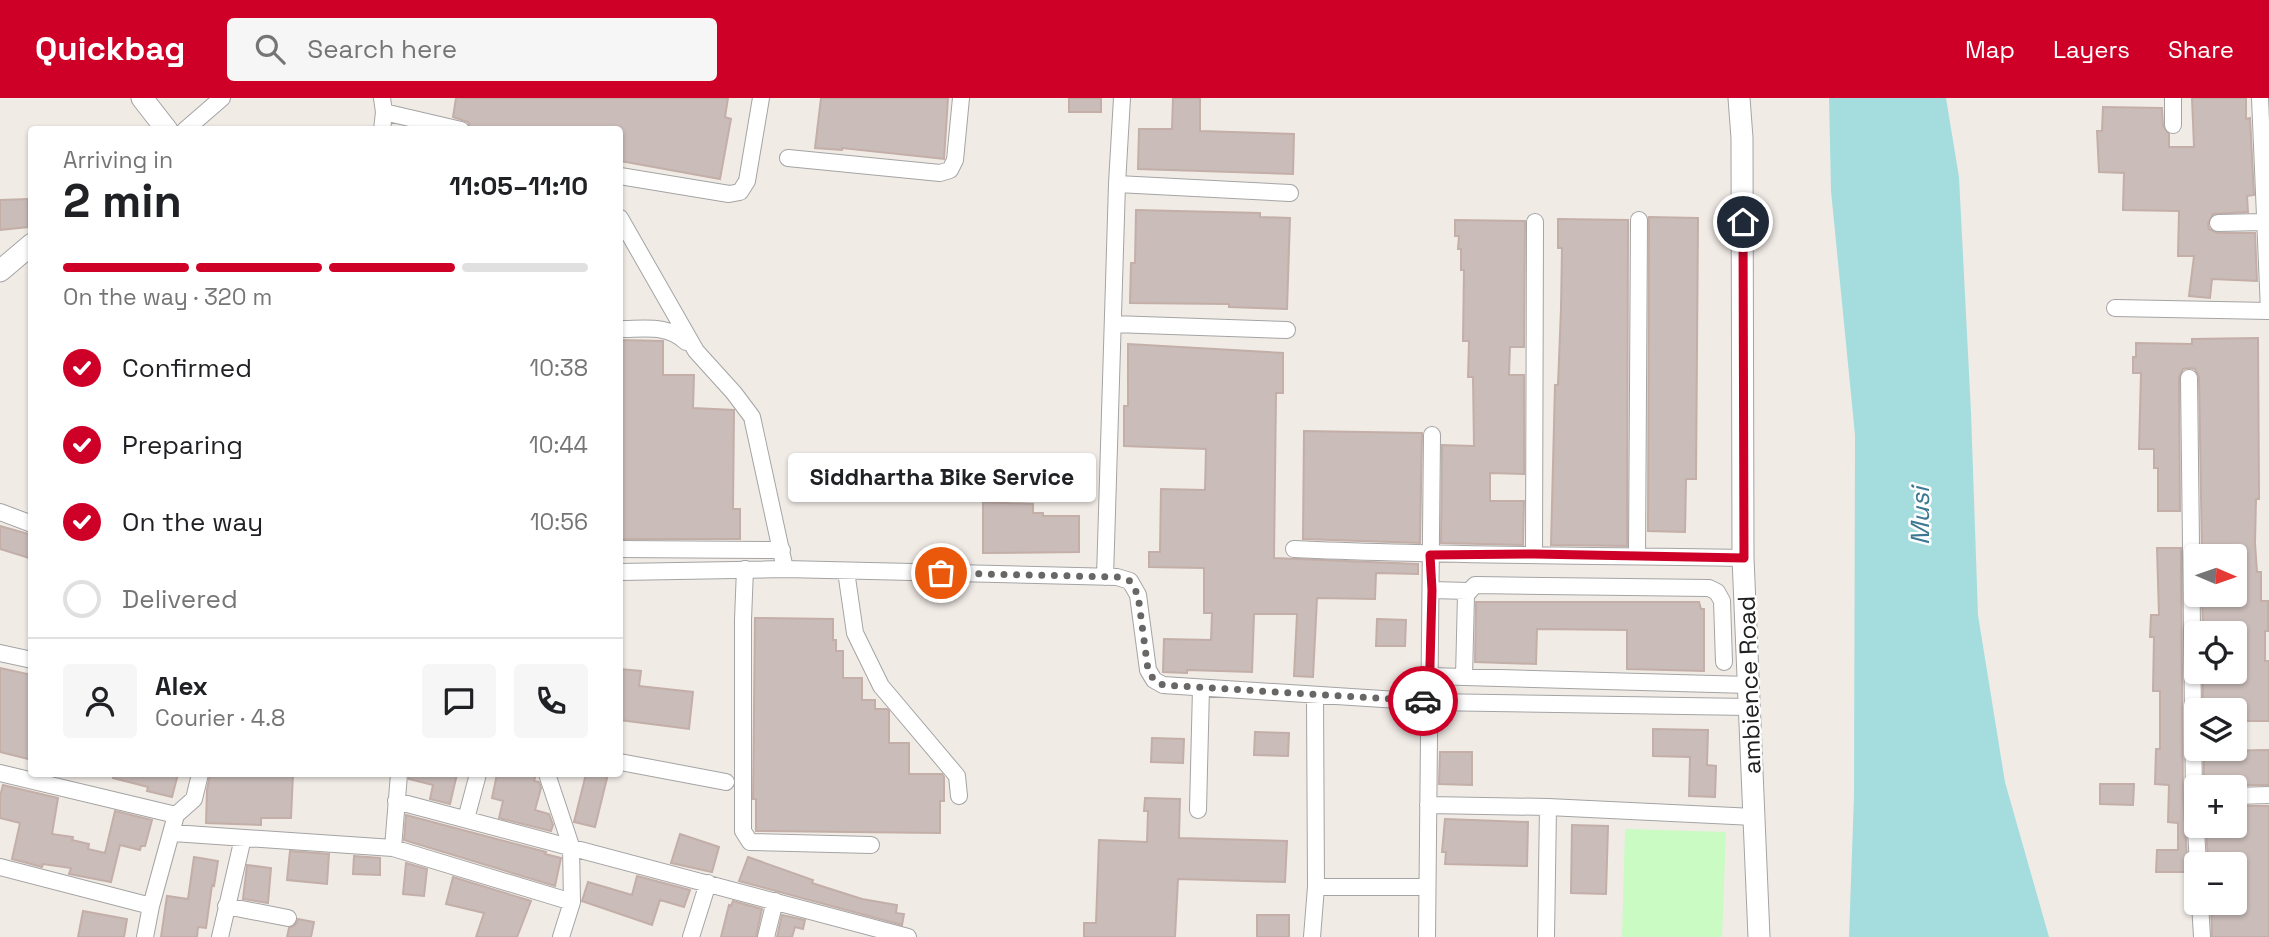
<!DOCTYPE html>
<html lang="en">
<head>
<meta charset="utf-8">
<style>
  body { margin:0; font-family:"Space Grotesk",sans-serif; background:#f6f6f6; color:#202124; height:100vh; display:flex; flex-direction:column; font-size:26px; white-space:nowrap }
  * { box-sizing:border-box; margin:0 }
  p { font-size:23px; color:#757577 }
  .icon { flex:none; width:38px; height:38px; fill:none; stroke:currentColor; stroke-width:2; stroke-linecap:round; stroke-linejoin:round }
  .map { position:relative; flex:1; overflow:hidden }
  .side { position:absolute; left:28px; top:28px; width:595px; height:651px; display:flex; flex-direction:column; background:#fff; border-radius:7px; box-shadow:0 2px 5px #0004 }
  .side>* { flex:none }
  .needle { width:46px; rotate:92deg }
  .tools { position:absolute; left:2184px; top:446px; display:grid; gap:14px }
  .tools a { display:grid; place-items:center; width:63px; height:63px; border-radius:7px; background:#fff; box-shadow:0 2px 5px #0004; font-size:35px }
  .pin { position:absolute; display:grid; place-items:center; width:60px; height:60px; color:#fff; margin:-30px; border:4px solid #fff; border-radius:50%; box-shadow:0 2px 7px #0007 }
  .courier { position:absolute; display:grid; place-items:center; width:70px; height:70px; margin:-35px; border:5px solid #cf0028; border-radius:50%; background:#fff; color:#222; box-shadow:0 2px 9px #0007 }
  .bubble { position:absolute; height:49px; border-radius:7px; background:#fff; box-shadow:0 2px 5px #0004; font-size:23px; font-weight:700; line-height:49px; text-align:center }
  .summary em { font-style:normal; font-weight:700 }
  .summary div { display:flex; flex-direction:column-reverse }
  .summary { display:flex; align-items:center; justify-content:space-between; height:119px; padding:0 35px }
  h1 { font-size:46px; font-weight:700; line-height:52px }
  .bar { display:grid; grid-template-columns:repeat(4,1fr); gap:10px 7px; align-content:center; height:84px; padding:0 35px }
  .bar i { height:9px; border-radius:5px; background:#e0e0e0 }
  .bar .on { background:#cf0028 }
  .bar p { grid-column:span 4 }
  .line { display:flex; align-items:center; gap:18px; padding:0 35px; border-top:2px solid #e0e0e0 }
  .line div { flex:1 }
  .round { display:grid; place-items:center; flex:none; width:74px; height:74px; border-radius:7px; background:#f6f6f6 }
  ol { padding:0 35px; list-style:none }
  li { display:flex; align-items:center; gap:21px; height:77px }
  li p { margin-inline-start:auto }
  li .icon { padding:7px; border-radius:50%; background:#cf0028; color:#fff; stroke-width:4 }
  li:last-child { color:#757577 }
  li i { width:38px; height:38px; border:4px solid #e0e0e0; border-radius:50% }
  header { display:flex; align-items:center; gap:42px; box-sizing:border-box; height:98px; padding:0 35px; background:#cf0028; color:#fff }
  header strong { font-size:33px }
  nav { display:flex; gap:38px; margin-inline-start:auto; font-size:24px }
  .search { width:490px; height:63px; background:#f6f6f6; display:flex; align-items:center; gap:18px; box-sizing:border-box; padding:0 24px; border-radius:7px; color:#757577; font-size:26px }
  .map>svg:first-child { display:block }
  .park { fill:#c9fbc2 }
  .water { fill:#a5dddf }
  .building { fill:#c9bcb9; stroke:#c3aea8; stroke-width:2 }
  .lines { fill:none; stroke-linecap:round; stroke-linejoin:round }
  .minor-casing { stroke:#a4a4a4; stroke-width:18 }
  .tertiary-casing { stroke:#a4a4a4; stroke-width:23 }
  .minor { stroke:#fff; stroke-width:16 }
  .tertiary { stroke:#fff; stroke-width:21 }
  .done { stroke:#696765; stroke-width:7; stroke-dasharray:0 12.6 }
  .route { stroke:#cf0028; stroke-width:9 }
  .labels { text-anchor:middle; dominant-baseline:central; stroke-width:5; stroke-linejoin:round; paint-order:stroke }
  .street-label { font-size:24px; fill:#202020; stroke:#fff }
  .water-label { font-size:26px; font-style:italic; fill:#3d7893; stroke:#fff }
</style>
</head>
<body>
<header>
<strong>Quickbag</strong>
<div class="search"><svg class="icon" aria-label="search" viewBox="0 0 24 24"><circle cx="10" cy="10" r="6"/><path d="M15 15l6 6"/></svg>Search here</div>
<nav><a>Map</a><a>Layers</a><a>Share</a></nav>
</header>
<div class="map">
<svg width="2269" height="839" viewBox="0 0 2269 839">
  <rect width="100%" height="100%" fill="#f1ebe6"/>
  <path class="park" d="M1625 731 1726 734 1722 839H1622Z"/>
  <path class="water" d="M1829 0H1946L1959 79 1971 314 1978 517 2005 684 2049 839H1849L1854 697 1855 337 1831 93Z"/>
  <path class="building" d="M456 0H728L725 19 731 21 720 81 620 63V32H499L484 29V32H471L468 24 453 19Z
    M821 0H948L944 61 842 50V52L815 50Z
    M1069 0H1101V14H1069Z
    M1173 0H1200V33L1294 36 1293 76 1138 71 1139 31H1172Z
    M2192 0H2246V21L2250 20 2254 97 2247 98 2248 114 2213 116 2208 126 2209 131 2218 135H2255L2257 183 2212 181 2210 200 2189 198 2194 158H2178L2179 113 2123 112 2124 75 2099 74 2097 33H2102L2103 9 2162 10 2163 28 2169 36V49H2194Z
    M28 101V129L0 132V102Z
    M1136 112 1260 115V119L1290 120 1287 211 1229 209V206L1130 205 1131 165H1135Z
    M1649 119 1698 120 1696 381H1686L1685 434 1648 433Z
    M1558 121 1628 122 1627 448 1551 447 1555 287H1558L1561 211 1562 150H1558Z
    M1455 122 1525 123 1524 249H1510L1509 277H1524V376L1490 375V403H1524L1523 447 1441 445 1442 347 1474 348 1473 279H1468L1469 243H1463L1464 172H1461V151H1458L1459 138H1455Z
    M2258 240 2259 401H2256L2255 445 2257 474H2261V503H2268V533H2265V563H2269V623H2235V612H2203V574H2235L2236 536H2203L2202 497H2235V458H2202L2199 279 2195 271 2190 270 2183 271 2179 279 2180 413H2158V370H2154V351H2139L2141 275H2133V259H2136V245L2192 246V241Z
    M620 242 663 243V277H694L693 310 734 312 733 411H740V441H620Z
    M1128 246 1283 255V295H1276L1274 460 1418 466V476L1376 475 1375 501 1317 500 1313 579 1294 578 1297 516H1254L1252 574 1187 572V575L1163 574 1164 541 1211 542 1212 515H1204V470L1149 469V454H1160L1161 391 1205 392 1206 351 1124 348V308H1128Z
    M1304 333 1422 335 1420 445 1303 441Z
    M983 404 1033 406V415H1043V418H1079V454L983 455Z
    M0 428 32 437V461L0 451Z
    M2157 450H2181L2183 699 2188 774H2156L2157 752H2178V725L2168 724 2169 687 2155 686 2156 651H2160V593H2153L2154 539H2150L2151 517H2159Z
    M1476 504H1699L1701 511H1704V573L1627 571V532L1537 531 1536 566 1475 564Z
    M755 520 833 521V542H836V553H843V580H862V602H875V611H887L889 613V645H909V676H942L944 679V703H940V735L756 733V701H753Z
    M1377 521 1406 522 1405 548H1376Z
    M0 570 32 577V662L0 654Z
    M620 571 641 573 639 588 693 594 689 631 620 622Z
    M1653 631 1708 632 1707 667 1716 668 1715 699 1689 698 1690 659 1653 658Z
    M1255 634 1289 635 1288 658 1254 657Z
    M1152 640 1184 641 1183 665 1151 664Z
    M2269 652V687H2236V685H2226V683H2204V653Z
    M1440 654H1472V687L1439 686Z
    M114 676H178L172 699 147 693 148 689 113 680Z
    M210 676H293L291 720H261V727L206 725 207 692Z
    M409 676H457L450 706 430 701 433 687 409 681Z
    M497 676H536L534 683 539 684 541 690 535 712 549 716 553 727 551 733 499 720 503 703 492 700Z
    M586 676H608L595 729 574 724Z
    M2100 686H2134L2133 707 2100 706Z
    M3 687 58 700 52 736 73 739 72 742 89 746 88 751 105 755 115 713 152 722 145 748H141L140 752 120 747 111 784 69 776 71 770 43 766 42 769 12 761 20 725 0 720V698Z
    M1145 700 1180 701 1179 740 1287 743 1285 784 1178 781 1175 839H1084V825H1096L1099 742 1147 744 1148 713H1144Z
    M2236 708H2269V839H2212L2211 805H2235V764H2208L2206 728H2236Z
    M406 717 546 754 545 756 561 760 555 788 404 742Z
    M1445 721 1528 724 1527 768 1445 766 1446 754H1442Z
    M1572 727 1608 728 1606 796 1571 795Z
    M680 736 719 749 712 774 671 765Z
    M290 753 329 756 327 786 287 782Z
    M354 758 380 760V777L353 776Z
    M194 759 218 763 214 788 212 787 206 830 198 829 197 839H161L167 798 188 801Z
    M748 759 813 782 812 785 862 801 897 807 896 815 904 816 902 827 739 783Z
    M406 765 427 771 424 798 403 796Z
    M247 767 271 770 268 805 243 801Z
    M637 778 690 792 684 809 660 802 652 827 582 803 588 784 632 797Z
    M453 779 531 803 517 839H476L484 815 446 806Z
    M733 803 762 811 756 839H721L729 807 731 808Z
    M83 813 127 821 124 839H78Z
    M782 817 805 822 803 831 795 829 792 839H777Z
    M1257 817H1289V839H1257Z
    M298 821 314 824 311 839H287L289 830 295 827Z"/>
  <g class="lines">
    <defs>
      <path id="minor" d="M2173 0V27
        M384 14 461 32
        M185 32 222 0
        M382 32 384 14 382 0
        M788 60 940 75 950 72 955 62 961 0
        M620 78 729 96 740 94 747 83 761 0
        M1117 86 1290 95
        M620 120 696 253 734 295 752 319 785 471
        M2218 125 2264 124
        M2115 210 2269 213 2260 0
        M1113 226 1287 232
        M620 231C644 231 668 226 686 244
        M2189 280 2194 699 2198 766
        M0 414 32 426
        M620 451 782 452
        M1294 451C1444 458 1594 457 1743 460
        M1534 456 1535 124
        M1637 458 1639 122
        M745 471 743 522V733L750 744 871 747
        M846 473 855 535 881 588 957 678 959 698
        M620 474 785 471 1117 479 1130 483 1138 497 1148 572 1154 582 1163 587 1429 604 1749 609
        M1105 479 1117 86 1122 0
        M1432 492 1468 493
        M0 555 32 562
        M1430 578 1749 587
        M1464 579 1466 497 1475 487 1709 490 1717 494 1722 503 1724 564
        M620 664 726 684
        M0 675 176 717
        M547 676 571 748 572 804 561 839
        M2235 698 2269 697
        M396 703 908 839
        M1428 707 1548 709 1754 719
        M1198 712 1201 590
        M466 721 478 676
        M173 735 393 750 572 804
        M393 750 399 676
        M0 769 151 808
        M1316 789H1427
        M2200 805 2202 839
        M226 808 288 820
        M145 839 151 808 176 717 194 701 200 676
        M220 839 243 740
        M691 839 708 785
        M766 839 775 803
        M1312 839 1316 789 1315 598
        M1427 839 1432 337
        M1546 839 1548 709"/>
      <path id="tertiary" d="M142 0 167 32
        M1739 0 1742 40 1743 460 1759 839
        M0 173 32 146"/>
    </defs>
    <use href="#minor" class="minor-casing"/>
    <use href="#tertiary" class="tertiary-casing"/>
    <use href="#minor" class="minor"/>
    <use href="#tertiary" class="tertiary"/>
  </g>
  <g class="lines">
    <path class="done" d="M941 475 1117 479 1130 483 1138 497 1148 572 1154 582 1163 587 1423 603"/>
    <path class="route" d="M1423 603 1429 604 1432 492 1430 457 1534 456 1744 460 1743 124"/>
  </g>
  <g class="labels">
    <g class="street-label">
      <text transform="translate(1749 587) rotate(-92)">ambience Road</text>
    </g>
    <g class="water-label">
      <text transform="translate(1920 418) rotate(-90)">Musi</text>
    </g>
  </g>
</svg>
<div class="tools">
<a><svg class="needle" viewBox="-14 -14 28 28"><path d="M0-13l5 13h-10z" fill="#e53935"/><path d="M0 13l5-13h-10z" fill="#757577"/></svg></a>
<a><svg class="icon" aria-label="locate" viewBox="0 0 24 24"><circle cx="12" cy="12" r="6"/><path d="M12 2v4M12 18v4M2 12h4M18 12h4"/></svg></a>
<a><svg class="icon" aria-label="layers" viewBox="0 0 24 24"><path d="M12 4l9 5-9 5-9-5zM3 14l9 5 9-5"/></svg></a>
<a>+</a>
<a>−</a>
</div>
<div class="pin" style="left:941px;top:475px;background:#ea580c"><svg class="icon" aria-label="bag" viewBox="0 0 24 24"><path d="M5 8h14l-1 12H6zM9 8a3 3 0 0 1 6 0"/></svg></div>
<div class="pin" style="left:1743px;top:124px;background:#1f2937"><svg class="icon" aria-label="home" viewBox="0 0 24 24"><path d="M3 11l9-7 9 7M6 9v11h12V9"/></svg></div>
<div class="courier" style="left:1423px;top:603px"><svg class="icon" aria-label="car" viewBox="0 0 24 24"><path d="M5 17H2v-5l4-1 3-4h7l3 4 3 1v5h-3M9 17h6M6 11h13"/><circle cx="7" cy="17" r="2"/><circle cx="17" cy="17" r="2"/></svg></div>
<div class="bubble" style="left:788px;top:355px;width:308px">Siddhartha Bike Service</div>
<section class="side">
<div class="summary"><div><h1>2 min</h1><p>Arriving in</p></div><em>11:05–11:10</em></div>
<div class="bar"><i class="on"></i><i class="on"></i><i class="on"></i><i></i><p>On the way · 320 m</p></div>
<ol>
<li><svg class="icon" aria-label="check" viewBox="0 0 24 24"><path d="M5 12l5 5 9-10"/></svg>Confirmed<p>10:38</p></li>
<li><svg class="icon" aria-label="check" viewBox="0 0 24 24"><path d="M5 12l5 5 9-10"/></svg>Preparing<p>10:44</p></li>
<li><svg class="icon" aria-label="check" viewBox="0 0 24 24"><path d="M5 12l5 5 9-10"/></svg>On the way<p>10:56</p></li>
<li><i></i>Delivered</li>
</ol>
<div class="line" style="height:126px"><a class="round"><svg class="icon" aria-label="person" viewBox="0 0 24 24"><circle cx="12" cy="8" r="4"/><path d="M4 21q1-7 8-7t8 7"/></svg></a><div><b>Alex</b><p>Courier · 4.8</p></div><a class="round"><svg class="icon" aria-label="chat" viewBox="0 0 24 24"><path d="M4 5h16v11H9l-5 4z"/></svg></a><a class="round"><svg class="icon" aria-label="phone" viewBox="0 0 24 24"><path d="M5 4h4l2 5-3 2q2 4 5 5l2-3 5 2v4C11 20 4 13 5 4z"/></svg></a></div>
</section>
</div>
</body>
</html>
